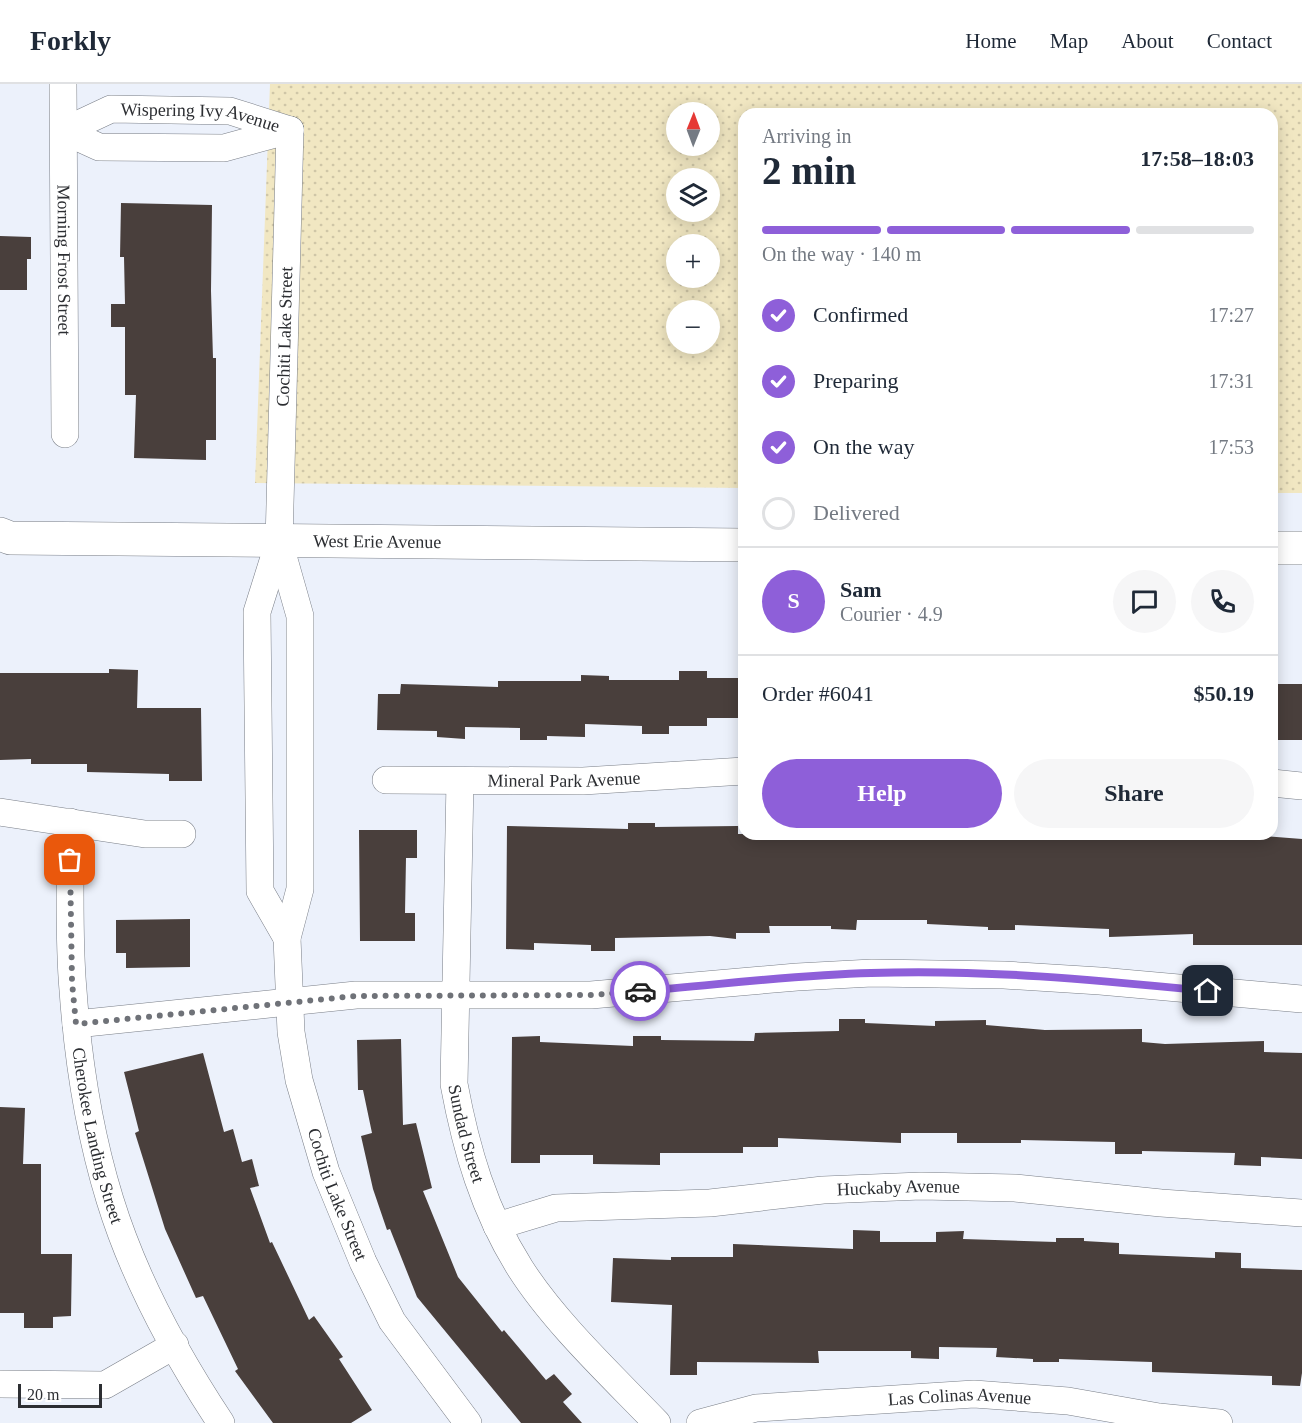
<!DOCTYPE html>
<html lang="en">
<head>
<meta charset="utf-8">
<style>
  body { margin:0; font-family:Georgia,serif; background:#f6f6f7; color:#1f2937; height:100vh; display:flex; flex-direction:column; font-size:22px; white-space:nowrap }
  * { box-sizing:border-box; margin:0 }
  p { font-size:20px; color:#747a83 }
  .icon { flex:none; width:33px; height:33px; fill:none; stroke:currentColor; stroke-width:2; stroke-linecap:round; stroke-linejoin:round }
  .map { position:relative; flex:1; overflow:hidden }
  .drawer { position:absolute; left:738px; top:24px; width:540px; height:732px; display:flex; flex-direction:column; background:#fff; border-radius:18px; box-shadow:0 3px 15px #0003 }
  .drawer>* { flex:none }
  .needle { width:39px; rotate:1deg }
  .controls { position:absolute; left:666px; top:18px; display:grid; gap:12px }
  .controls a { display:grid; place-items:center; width:54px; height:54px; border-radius:50%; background:#fff; box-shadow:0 3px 15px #0003; font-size:30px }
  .scale { position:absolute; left:18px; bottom:15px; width:84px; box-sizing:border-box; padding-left:6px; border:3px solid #2c2e32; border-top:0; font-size:16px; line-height:21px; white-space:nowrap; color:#2c2e32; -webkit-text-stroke:4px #fefefe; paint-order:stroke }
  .pin { position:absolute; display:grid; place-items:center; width:51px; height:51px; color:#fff; margin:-26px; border-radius:12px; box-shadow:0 3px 9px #0006 }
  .courier { position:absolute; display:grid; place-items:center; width:60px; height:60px; margin:-30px; border:4px solid #8e5fd9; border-radius:50%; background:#fff; color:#222; box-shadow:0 2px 8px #0007 }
  .overview em { font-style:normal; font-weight:700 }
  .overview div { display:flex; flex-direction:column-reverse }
  .overview { display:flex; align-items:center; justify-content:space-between; height:102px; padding:0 24px }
  h1 { font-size:39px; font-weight:700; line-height:45px }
  .bar { display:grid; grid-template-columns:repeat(4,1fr); gap:9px 6px; align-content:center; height:72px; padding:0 24px }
  .bar i { height:8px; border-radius:4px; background:#e0e1e3 }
  .bar .active { background:#8e5fd9 }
  .bar p { grid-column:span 4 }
  .line { display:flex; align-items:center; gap:15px; padding:0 24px; border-top:2px solid #e0e1e3 }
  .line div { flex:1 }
  .round { display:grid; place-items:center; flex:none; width:63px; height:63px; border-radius:32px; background:#f6f6f7 }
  ol { padding:0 24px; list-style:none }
  li { display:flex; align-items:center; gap:18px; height:66px }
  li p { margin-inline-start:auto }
  li .icon { padding:6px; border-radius:50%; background:#8e5fd9; color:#fff; stroke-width:4 }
  li:last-child { color:#747a83 }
  li i { width:33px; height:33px; border:3px solid #e0e1e3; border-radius:50% }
  .primary-button { display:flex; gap:12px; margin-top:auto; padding:12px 24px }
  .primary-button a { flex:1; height:69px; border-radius:36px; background:#8e5fd9; color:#fff; font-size:24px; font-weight:700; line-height:69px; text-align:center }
  .primary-button a+a { background:#f6f6f7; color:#1f2937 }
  header { display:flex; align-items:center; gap:36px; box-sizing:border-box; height:84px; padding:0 30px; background:#fff; border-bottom:2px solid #e0e1e3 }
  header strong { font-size:28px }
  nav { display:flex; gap:33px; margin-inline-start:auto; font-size:21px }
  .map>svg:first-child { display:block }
  .sand { fill:url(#sand-dots); fill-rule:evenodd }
  .building { fill:#493f3c }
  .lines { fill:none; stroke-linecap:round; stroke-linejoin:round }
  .street-casing { stroke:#797e87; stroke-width:28 }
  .secondary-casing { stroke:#797e87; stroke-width:34 }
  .street { stroke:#fff; stroke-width:27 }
  .secondary { stroke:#fff; stroke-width:33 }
  .done { stroke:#6f7278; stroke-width:6; stroke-dasharray:0 10.8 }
  .route { stroke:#8e5fd9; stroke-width:8 }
  .labels { text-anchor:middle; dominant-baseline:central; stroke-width:6; stroke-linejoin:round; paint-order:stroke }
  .street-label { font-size:18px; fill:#2c2e32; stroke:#fefefe }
</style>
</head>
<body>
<header>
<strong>Forkly</strong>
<nav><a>Home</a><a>Map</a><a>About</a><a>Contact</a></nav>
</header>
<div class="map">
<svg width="1302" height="1339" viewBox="0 0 1302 1339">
  <defs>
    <pattern id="sand-dots" width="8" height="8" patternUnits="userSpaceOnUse" patternTransform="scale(1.5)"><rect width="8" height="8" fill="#f1e7c2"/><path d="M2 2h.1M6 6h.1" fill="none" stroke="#cfc6a7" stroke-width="1.8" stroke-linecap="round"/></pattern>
  </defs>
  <rect width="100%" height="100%" fill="#ecf1fb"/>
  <path class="sand" d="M270 0H1302V409H1272V30H744V404L255 399ZM676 28H710V62H676ZM676 94H710V128H676ZM676 160H710V194H676ZM676 226H710V260H676Z"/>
  <path class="building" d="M121 119 212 121 211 207 213 274H216V356H206V376L134 374 136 311H125V243H111V220H125L124 173H120Z
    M0 152 31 153V175H27V206H0Z
    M109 585 138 586 137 624H201L202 697H169V690L87 688V680H31V675L0 676V589H109Z
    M679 587H707V594H744V634H707V642H669V650H642V642L585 640V653L547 652V656H520V644L465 643V655L437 653V647L377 646 378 610H400L401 600 498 603V597H581V591L609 592V596H679Z
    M1272 600H1302V656H1272Z
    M628 739H655V743L738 742V750H1236L1302 755V861H1193V850L1109 853V845L1015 841V846H988V843L927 840V836H857L856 846 831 845V842H769L770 849H736V855L710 852 615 854V867H591V861L534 859V866L506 865 507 742 628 745Z
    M359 746H417V774H406L405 829H415V857H360Z
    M190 835V883L126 884V869H116V836Z
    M839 935H865V939L935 942V937L986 936V941L1045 946 1142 945V958L1165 960 1264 957V968L1302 969V1075L1261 1073V1082L1234 1081 1235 1069 1142 1067V1070H1115V1058L1021 1056V1059H957V1049H901V1059L778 1054V1063H743V1069H660V1081L593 1080V1071H540V1079H511L512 953 540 952V958L633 962V952H661V956L754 957 755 949 839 947Z
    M401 955 403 1041 416 1039 432 1104 423 1107 458 1193 502 1248 504 1246 546 1296 554 1290 572 1310 563 1318 582 1339H521L417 1213 390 1145 387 1146 373 1105 361 1052 372 1049 363 1006H358L357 956Z
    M203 969 224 1048 233 1045 242 1078 252 1075 259 1102 250 1104 270 1159 272 1158 309 1236 314 1232 343 1273 339 1275 372 1326 351 1339H273L235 1287 238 1285 203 1212 196 1214 165 1145 135 1049 139 1047 124 988Z
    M0 1023 25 1024 23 1080H41V1170H72L71 1232 53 1233V1244H24V1229H0Z
    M853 1146 880 1147V1158H936V1148L964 1147 963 1155 1056 1158V1154H1084V1157L1119 1159V1170L1215 1174V1168L1241 1169V1184L1302 1186V1289L1300 1302 1272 1301V1292L1152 1288V1278L1059 1275V1278H1033V1275L996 1273 997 1264 939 1263V1275L911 1274V1267H818L819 1279 697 1278V1291H670L672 1221 611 1218 613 1174 671 1176V1173H733V1160L853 1165Z"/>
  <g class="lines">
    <defs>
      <g id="street">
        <path id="s1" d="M63 0 65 350"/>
        <path id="s2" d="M64 47 111 25 230 27 290 46"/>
        <path d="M64 47 99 63 224 64 290 46"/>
        <path id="s3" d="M279 458 300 532V805L287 854 291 948 299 996 326 1088 363 1178 392 1237 468 1339"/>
        <path id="s4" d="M386 696 583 697 744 687"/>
        <path id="s5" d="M460 697 454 1000C466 1065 484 1127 520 1184 555 1239 612 1292 657 1339"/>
        <path d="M1272 699 1302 702"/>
        <path d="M0 728 145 750H182"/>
        <path id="s6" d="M70 738C71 794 68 851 73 906 78 977 89 1048 110 1116 134 1194 176 1271 221 1339"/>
        <path id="s7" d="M287 854 260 807 257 528 279 458 290 46"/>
        <path d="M76 940 356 911H591L797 893 872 889 1004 891 1100 897 1302 915"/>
        <path id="s8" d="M497 1142 556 1124 710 1119 823 1106 921 1102 1015 1104 1161 1119 1302 1129"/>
        <path d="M0 1300 105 1301 175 1261"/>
        <path id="s9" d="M700 1339 756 1324 974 1310 1068 1317 1159 1333 1219 1339"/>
      </g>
      <g id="secondary">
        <path id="s10" d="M0 450 10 454 744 461"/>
        <path d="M1272 464H1302"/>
      </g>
    </defs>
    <use href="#street" class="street-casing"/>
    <use href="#secondary" class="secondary-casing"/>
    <use href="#street" class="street"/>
    <use href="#secondary" class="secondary"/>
  </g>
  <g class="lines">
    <path class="done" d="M70 776 72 898 76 940 356 912 591 911 640 907"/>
    <path class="route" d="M640 907C717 901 794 891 871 889 983 885 1096 896 1208 907"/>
  </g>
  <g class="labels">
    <g class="street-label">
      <text stroke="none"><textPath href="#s2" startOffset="142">Wispering Ivy Avenue</textPath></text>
      <text stroke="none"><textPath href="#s1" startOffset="176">Morning Frost Street</textPath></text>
      <text stroke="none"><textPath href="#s7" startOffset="612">Cochiti Lake Street</textPath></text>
      <text stroke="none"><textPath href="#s10" startOffset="378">West Erie Avenue</textPath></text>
      <text stroke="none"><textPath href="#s4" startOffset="178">Mineral Park Avenue</textPath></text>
      <text stroke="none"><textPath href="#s5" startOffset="354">Sundad Street</textPath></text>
      <text stroke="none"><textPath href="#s6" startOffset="316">Cherokee Landing Street</textPath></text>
      <text stroke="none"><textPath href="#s8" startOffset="405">Huckaby Avenue</textPath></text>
      <text stroke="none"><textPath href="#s3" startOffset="664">Cochiti Lake Street</textPath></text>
      <text stroke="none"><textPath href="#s9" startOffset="262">Las Colinas Avenue</textPath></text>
    </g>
  </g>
</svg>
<div class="controls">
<a><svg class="needle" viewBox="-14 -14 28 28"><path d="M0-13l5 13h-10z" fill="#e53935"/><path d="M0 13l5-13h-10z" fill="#747a83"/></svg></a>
<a><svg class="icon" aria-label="layers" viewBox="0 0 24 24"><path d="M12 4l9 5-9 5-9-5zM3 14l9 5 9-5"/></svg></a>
<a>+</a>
<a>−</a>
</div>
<div class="scale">20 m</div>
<div class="pin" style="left:70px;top:776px;background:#ea580c"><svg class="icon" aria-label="bag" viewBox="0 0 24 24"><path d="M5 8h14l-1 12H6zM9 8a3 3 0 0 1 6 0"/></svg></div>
<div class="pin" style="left:1208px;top:907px;background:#1f2937"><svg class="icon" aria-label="home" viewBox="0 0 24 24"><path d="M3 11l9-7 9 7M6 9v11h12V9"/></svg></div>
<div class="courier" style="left:640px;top:907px"><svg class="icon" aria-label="car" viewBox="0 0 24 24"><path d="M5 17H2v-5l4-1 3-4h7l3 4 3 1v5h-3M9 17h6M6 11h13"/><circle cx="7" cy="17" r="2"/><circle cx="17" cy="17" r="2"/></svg></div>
<section class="drawer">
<div class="overview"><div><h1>2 min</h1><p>Arriving in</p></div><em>17:58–18:03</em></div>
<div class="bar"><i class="active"></i><i class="active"></i><i class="active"></i><i></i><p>On the way · 140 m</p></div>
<ol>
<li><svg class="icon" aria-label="check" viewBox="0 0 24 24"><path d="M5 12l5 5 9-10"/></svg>Confirmed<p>17:27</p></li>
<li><svg class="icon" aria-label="check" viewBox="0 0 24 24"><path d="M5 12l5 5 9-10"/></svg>Preparing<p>17:31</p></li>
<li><svg class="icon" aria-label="check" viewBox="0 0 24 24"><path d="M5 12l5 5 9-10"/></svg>On the way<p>17:53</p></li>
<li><i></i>Delivered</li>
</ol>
<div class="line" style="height:108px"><b class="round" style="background:#8e5fd9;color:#fff">S</b><div><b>Sam</b><p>Courier · 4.9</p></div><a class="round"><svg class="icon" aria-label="chat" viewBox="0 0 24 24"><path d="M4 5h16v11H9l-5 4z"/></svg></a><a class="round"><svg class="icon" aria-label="phone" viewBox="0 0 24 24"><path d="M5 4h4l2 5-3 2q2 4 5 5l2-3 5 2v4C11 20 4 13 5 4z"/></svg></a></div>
<div class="line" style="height:78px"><div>Order #6041</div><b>$50.19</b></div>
<div class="primary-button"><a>Help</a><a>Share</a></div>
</section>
</div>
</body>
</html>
